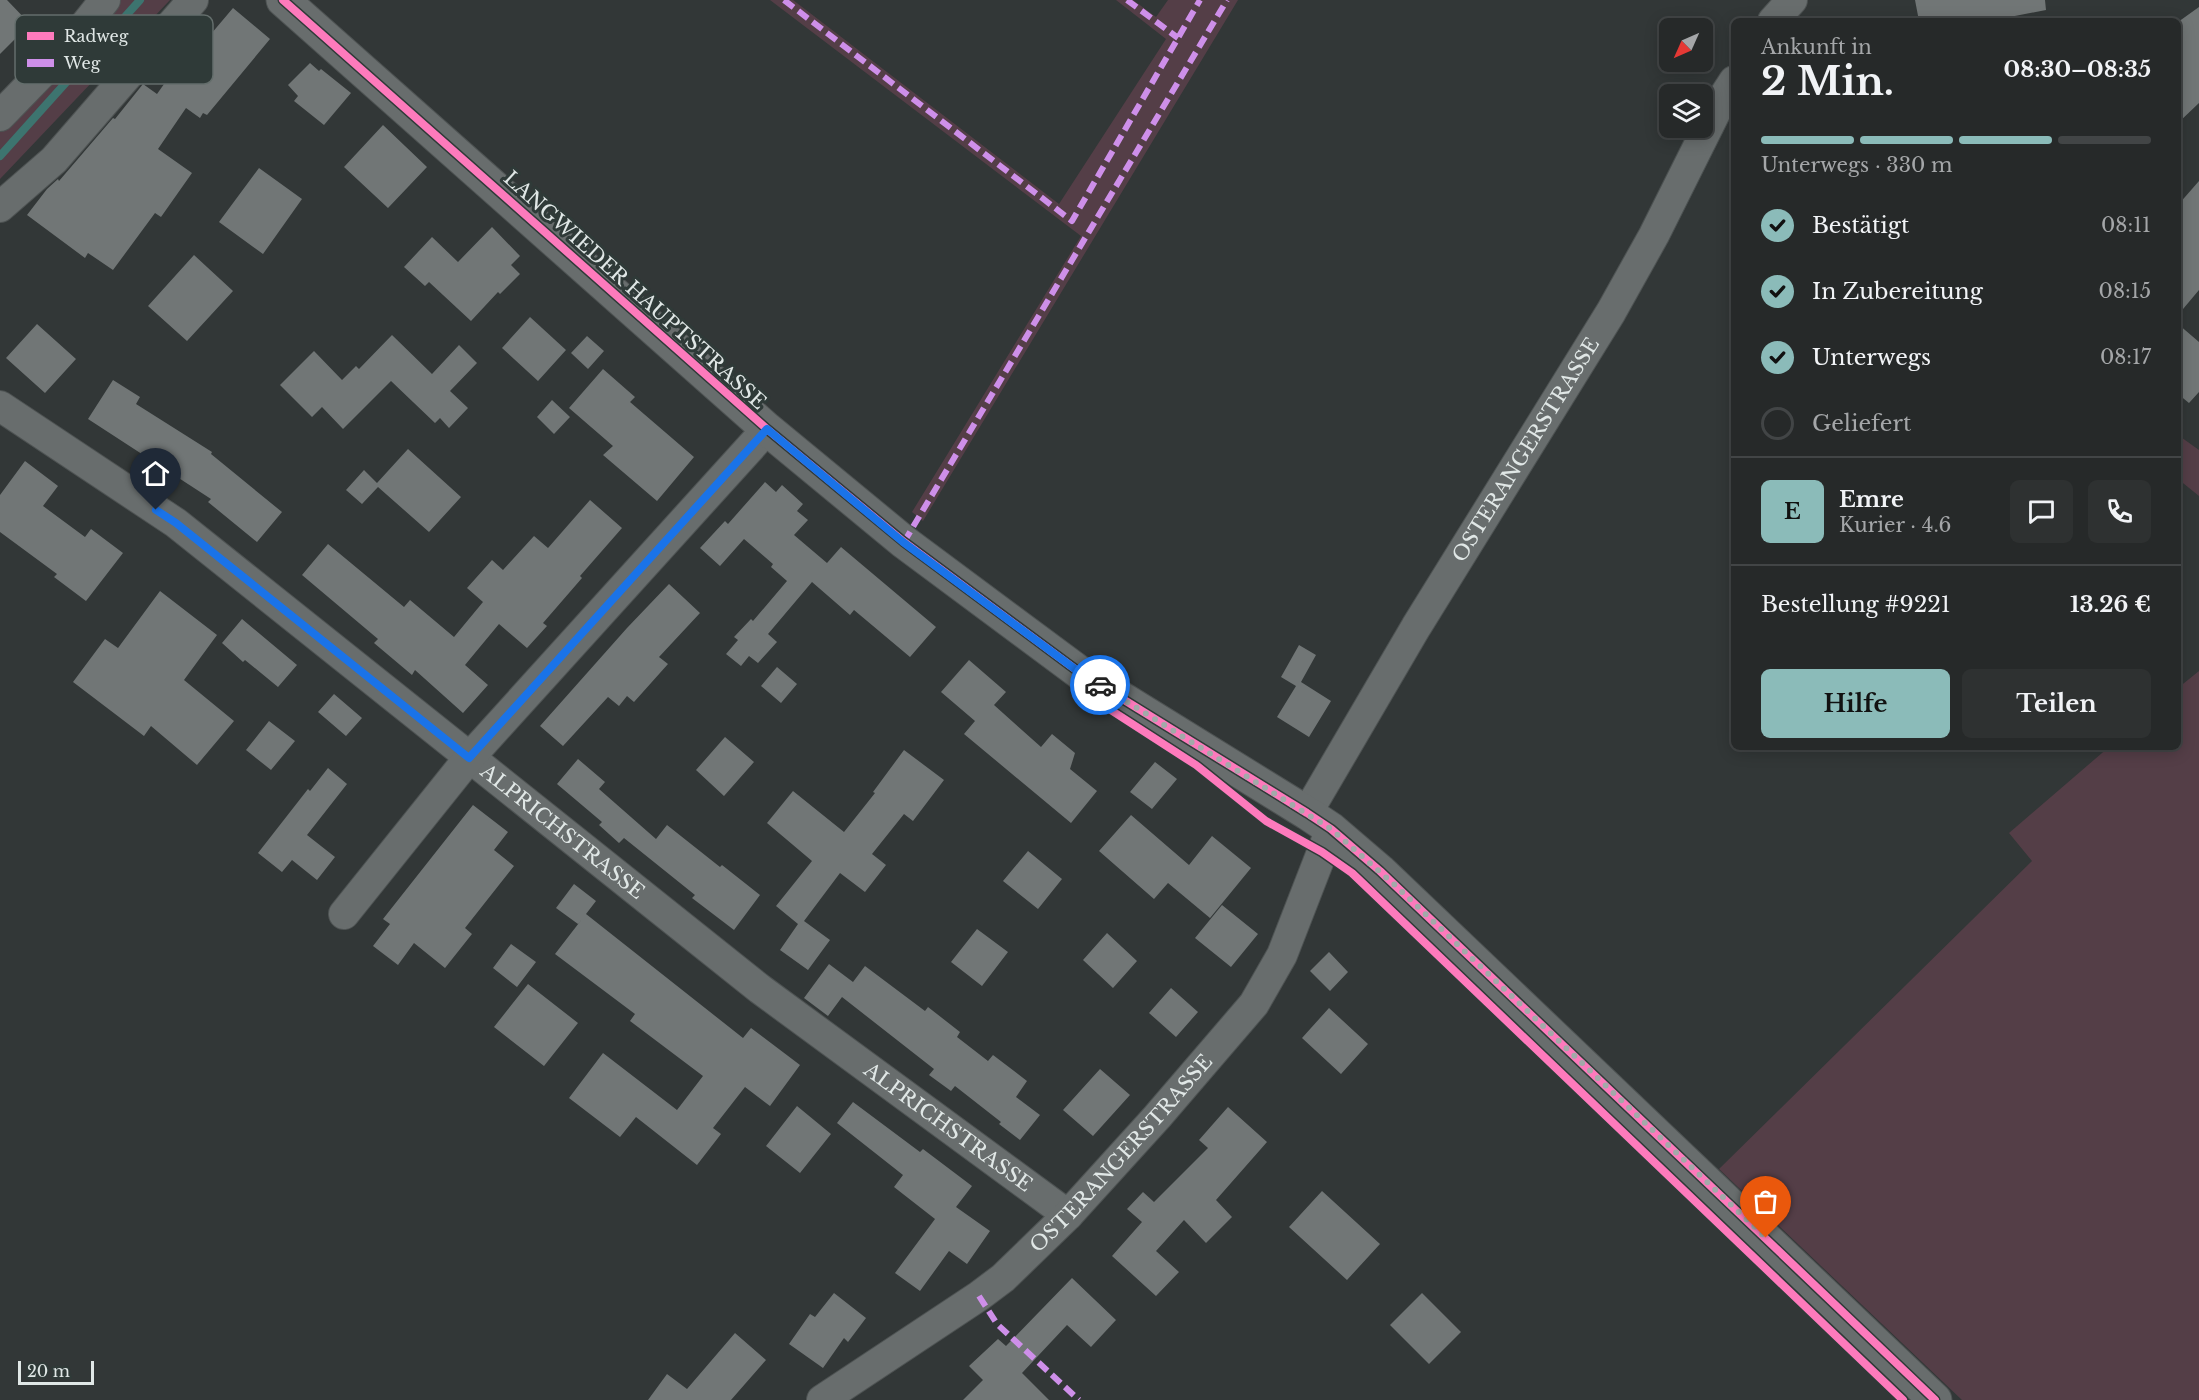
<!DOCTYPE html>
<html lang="de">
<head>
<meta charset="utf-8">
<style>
  body { margin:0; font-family:"Libre Baskerville",serif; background:#2e3131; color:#f1f3f6; height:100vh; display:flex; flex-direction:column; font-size:22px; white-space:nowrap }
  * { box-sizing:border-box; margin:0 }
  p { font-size:20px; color:#a4a6a8 }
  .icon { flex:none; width:33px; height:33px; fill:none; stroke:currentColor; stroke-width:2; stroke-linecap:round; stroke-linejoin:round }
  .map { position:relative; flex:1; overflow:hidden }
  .panel { position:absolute; left:1731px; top:18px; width:450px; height:732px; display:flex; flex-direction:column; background:#262929; border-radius:9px; box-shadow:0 3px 15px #0003,0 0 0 2px #424546 }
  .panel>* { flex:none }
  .needle { width:39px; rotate:225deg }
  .controls { position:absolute; left:1659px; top:18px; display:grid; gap:12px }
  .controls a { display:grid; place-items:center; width:54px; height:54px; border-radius:9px; background:#262929; box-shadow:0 3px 15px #0003,0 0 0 2px #424546; font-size:30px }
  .scale { position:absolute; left:18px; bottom:15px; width:76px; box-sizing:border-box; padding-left:6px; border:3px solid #e0e7e6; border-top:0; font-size:16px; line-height:21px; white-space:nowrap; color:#e0e7e6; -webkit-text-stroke:4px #2f3a38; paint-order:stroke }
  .pin { position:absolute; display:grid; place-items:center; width:51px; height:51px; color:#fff; margin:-62px -26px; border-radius:50% 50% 50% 0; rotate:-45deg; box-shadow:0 0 6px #0007 }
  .pin .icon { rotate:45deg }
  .courier { position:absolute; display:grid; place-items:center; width:60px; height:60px; margin:-30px; border:4px solid #1a73e8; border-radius:50%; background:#fff; color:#222; box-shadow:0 2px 8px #0007 }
  .overview em { font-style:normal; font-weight:800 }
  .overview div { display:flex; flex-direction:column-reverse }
  .overview { display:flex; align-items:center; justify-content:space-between; height:102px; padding:0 30px }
  h1 { font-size:39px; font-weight:800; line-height:45px }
  .bar { display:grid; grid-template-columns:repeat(4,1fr); gap:9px 6px; align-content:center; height:72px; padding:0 30px }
  .bar i { height:8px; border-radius:4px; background:#424546 }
  .bar .current { background:#8bbbb9 }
  .bar p { grid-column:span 4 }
  .line { display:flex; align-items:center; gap:15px; padding:0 30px; border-top:2px solid #424546 }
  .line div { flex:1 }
  .round { display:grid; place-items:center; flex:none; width:63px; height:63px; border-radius:9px; background:#2e3131 }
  ol { padding:0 30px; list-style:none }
  li { display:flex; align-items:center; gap:18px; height:66px }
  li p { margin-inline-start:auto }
  li .icon { padding:6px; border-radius:50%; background:#8bbbb9; color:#111; stroke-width:4 }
  li:last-child { color:#a4a6a8 }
  li i { width:33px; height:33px; border:3px solid #424546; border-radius:50% }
  .cta { display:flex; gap:12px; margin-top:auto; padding:12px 30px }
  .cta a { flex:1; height:69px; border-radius:9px; background:#8bbbb9; color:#111; font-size:24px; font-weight:800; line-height:69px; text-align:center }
  .cta a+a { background:#2e3131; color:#f1f3f6 }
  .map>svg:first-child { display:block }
  .green { fill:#543e47 }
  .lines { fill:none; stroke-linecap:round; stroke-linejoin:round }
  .stream { stroke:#3d746f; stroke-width:8 }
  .building { fill:#717676 }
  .minor-casing { stroke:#4e5353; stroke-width:32 }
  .tertiary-casing { stroke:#4e5353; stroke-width:35 }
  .minor { stroke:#686d6d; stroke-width:30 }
  .tertiary { stroke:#686d6d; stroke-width:33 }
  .quiet { stroke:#ce8fe9; stroke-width:6; stroke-dasharray:12 6; stroke-linecap:butt }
  .cycleway-casing { stroke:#2f3a38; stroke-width:11 }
  .cycleway { stroke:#fd7abc; stroke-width:8 }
  .done { stroke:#a3a9a9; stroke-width:6; stroke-dasharray:0 10.8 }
  .route { stroke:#1a73e8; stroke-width:8 }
  .labels { text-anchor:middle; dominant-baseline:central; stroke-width:6; stroke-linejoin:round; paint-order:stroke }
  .street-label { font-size:20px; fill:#e0e7e6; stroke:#2f3a38 }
  .key { fill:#2f3a38; stroke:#646e6c; stroke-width:1.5 }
  .key-label { font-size:16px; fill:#e0e7e6 }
</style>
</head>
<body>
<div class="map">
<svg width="2199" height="1400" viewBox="0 0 2199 1400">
  <rect width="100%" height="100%" fill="#323737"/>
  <path class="green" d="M120 0H170L0 179V129L86 39Z
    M770 0H793L1059 204 1166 39 1116 0H1133L1156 17 1168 0H1238L923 521 912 512 1081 236Z
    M2178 435 2199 450V496L2178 479Z
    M2199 671V1400H1962L1719 1169 2032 861 2009 833 2109 747H2178V688Z"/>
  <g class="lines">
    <path class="stream" d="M0 156 140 0"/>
  </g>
  <path class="building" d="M0 0H7L30 24 0 54Z
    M1915 0H2045L2046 10 1989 21H1919Z
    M2199 7V103L2178 123V22Z
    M233 8 270 39 207 115 203 113 200 118 186 108 158 149 192 173 161 217 155 213 113 270 88 253 85 258 27 215 47 189 58 179 59 181 113 118 115 119 143 84 157 94 174 70 178 73Z
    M310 63 319 71 321 69 351 93 324 125 294 101 298 96 288 85Z
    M383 125 427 167 388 208 344 167Z
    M259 168 302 199 263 254 219 222Z
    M2199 181V290L2178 315V205Z
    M492 227 520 256 511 265 520 274 500 294 498 292 471 321 429 282 425 286 404 267 432 237 458 262Z
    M194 255 233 291 187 341 148 306Z
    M530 317 566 350 538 381 502 348Z
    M37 324 76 359 45 393 6 358Z
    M2178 324 2199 342V392L2189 403 2178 394Z
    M392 335 432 374 459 345 477 363 450 391 468 408 449 428 440 418 435 423 391 381 343 429 322 407 312 417 280 385 314 351 342 380 356 366 359 369Z
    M587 336 604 351 588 369 571 353Z
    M603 369 635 397 630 402 694 457 657 501 603 455 613 446 569 408Z
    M113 380 140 397 136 404 212 452 211 454 282 512 257 542 208 502 211 499 88 419Z
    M552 400 570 417 554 434 537 417Z
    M408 449 461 497 429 532 378 487 362 504 346 490 364 470 377 483Z
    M25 461 58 486 43 506 85 537 91 529 123 553 86 601 54 577 57 574 0 532V495Z
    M765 482 776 492 782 485 803 504 797 511 808 520 794 535 827 563 841 547 936 627 910 657 854 610 850 615 812 582 768 634 777 642 758 663 749 656 741 666 726 654 738 640 734 637 751 619 753 621 787 581 771 567 773 564 744 539 720 566 700 548 725 521 728 524Z
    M590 500 622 528 580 576 582 578 543 623 547 626 527 648 499 624 465 665 488 685 463 713 415 670 412 675 374 643 378 639 302 575 328 544 404 607 410 600 454 637 483 602 467 588 492 560 503 570 534 536 548 548Z
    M669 584 700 613 659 657 668 664 634 702 627 696 619 706 608 697 563 746 540 726 627 628Z
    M160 591 217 635 184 680 234 721 197 765 151 726 144 736 73 682 105 639 118 648Z
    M242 619 297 665 278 687 245 660 243 662 222 643Z
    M1299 645 1316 655 1301 682 1331 701 1309 737 1277 717 1296 686 1281 677Z
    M969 660 1006 692 994 705 1041 747 1052 734 1075 753 1070 769 1097 791 1071 823 964 734 975 721 941 692Z
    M777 667 797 684 781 703 761 686Z
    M334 694 362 718 346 736 318 712Z
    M269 721 295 741 271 770 246 750Z
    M725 737 754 762 724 796 696 770Z
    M904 750 944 780 913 821 904 814 872 854 886 865 865 892 840 873 804 921 830 940 808 970 780 950 798 924 776 906 812 861 767 823 793 791 844 832 875 793 873 792Z
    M578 759 605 782 599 789 656 839 667 825 720 867 722 865 760 895 734 930 692 898 695 895 624 838 619 843 599 825 602 822 557 784Z
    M1155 762 1177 779 1152 809 1130 792Z
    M328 768 347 784 307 835 335 857 317 880 292 860 282 872 258 853 308 789 310 791Z
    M473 805 508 832 494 850 514 866 465 928 472 934 445 968 414 943 398 965 373 946 390 924 383 919Z
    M1131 815 1189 865 1212 836 1251 868 1210 918 1168 883 1154 899 1099 851Z
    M1028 851 1062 879 1038 909 1003 881Z
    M574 884 596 901 586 914 743 1038 751 1028 800 1065 770 1106 745 1087 713 1128 721 1134 697 1165 636 1117 620 1137 569 1098 603 1053 677 1110 703 1076 630 1021 635 1014 555 954 582 919 578 924 556 908Z
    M1222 905 1258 934 1231 967 1195 938Z
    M977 929 1008 952 982 986 951 962Z
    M1107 933 1137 961 1113 988 1083 960Z
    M511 944 536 962 517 987 493 968Z
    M1329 952 1348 972 1330 991 1310 971Z
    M829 964 853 982 865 966 925 1011 928 1007 960 1032 957 1037 988 1061 993 1055 1027 1081 1016 1097 1040 1115 1020 1140 999 1124 1001 1122 955 1086 951 1091 929 1075 934 1069 842 997 828 1016 804 998Z
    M528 984 578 1023 544 1066 494 1027Z
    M1171 988 1198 1012 1176 1037 1149 1013Z
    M1329 1008 1368 1044 1341 1074 1302 1038Z
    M1100 1069 1130 1095 1093 1136 1063 1110Z
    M853 1102 920 1152 923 1149 972 1186 956 1207 990 1231 967 1264 949 1251 920 1291 895 1273 935 1219 894 1187 903 1175 837 1123Z
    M797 1106 831 1134 800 1173 766 1146Z
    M1228 1107 1267 1142 1216 1200 1232 1217 1206 1243 1184 1220 1156 1251 1179 1272 1156 1296 1112 1256 1142 1222 1127 1209 1143 1192 1154 1202 1208 1148 1199 1140Z
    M1322 1191 1380 1244 1347 1280 1289 1227Z
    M1072 1278 1116 1320 1091 1347 1067 1325 1022 1373 1049 1400H963L983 1380 969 1366 998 1339 1006 1346Z
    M834 1293 866 1318 848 1342 844 1338 823 1368 789 1344 810 1314 815 1317Z
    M1422 1293 1461 1332 1429 1364 1390 1325Z
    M735 1333 766 1360 731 1400H648L667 1374 687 1389Z"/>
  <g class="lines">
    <defs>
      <g id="minor">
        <path d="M1773 21 1792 0"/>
        <path d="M0 116 69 45 105 0"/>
        <path d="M0 207 54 160 193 0"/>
        <path id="s1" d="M0 406 176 523 760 989 1068 1215"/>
        <path id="s2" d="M1307 813 1416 627 1611 312 1654 235 1721 101 1734 81"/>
        <path d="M344 914 469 758 767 429"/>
        <path id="s3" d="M822 1400 979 1296 1003 1278 1068 1215 1157 1117 1254 1004 1282 955 1331 829"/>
      </g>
      <path id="tertiary" d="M283 0 767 429 904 542 1079 672 1307 813 1331 829 1380 871 1935 1400"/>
    </defs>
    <use href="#minor" class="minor-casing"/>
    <use href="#tertiary" class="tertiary-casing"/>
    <use href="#minor" class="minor"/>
    <use href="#tertiary" class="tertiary"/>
    <path class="quiet" d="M784 0 1072 221 1200 0
      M1127 0 1178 38
      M904 542 1227 0
      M979 1296 997 1324 1079 1400"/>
    <defs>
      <path id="cycleway" d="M283 0 767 429 904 542 1079 672 1307 813 1331 829 1380 871 1935 1400
        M1084 679 1106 707 1196 765 1266 821 1322 852 1352 873 1903 1400"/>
    </defs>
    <use href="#cycleway" class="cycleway-casing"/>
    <use href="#cycleway" class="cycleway"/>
  </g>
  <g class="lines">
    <path class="done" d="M1100 685 1331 829 1396 886 1766 1238"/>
    <path class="route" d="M156 510 176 523 469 758 767 429 903 542 1079 672 1100 685"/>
  </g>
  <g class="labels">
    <g class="street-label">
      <text transform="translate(635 290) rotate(42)">LANGWIEDER HAUPTSTRASSE</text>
      <text stroke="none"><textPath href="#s2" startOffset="424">OSTERANGERSTRASSE</textPath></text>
      <text stroke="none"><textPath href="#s1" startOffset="706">ALPRICHSTRASSE</textPath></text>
      <text stroke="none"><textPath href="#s1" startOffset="1192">ALPRICHSTRASSE</textPath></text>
      <text stroke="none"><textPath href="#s3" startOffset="390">OSTERANGERSTRASSE</textPath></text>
    </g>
  </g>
  <rect x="15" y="15" width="198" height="69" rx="9" class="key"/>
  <rect x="27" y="32" width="27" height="8" fill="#fd7abc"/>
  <rect x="27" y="59" width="27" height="8" fill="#ce8fe9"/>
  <g class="key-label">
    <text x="64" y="42">Radweg</text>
    <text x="64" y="69">Weg</text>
  </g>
</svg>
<div class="controls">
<a><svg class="needle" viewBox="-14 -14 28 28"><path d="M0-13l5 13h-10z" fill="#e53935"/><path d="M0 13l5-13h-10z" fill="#a4a6a8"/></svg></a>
<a><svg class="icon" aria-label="layers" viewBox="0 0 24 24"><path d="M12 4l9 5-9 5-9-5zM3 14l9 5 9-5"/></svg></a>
</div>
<div class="scale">20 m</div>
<div class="pin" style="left:1766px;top:1238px;background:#ea580c"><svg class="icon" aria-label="bag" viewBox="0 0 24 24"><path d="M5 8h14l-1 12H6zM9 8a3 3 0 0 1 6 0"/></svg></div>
<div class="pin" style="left:156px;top:510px;background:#1f2937"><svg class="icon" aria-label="home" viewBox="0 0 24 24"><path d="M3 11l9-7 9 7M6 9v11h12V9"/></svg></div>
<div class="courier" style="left:1100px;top:685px"><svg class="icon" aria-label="car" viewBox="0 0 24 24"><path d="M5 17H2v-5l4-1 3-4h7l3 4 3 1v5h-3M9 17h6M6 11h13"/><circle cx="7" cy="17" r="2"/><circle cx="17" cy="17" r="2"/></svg></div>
<section class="panel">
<div class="overview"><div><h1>2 Min.</h1><p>Ankunft in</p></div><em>08:30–08:35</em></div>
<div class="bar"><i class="current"></i><i class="current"></i><i class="current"></i><i></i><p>Unterwegs · 330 m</p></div>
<ol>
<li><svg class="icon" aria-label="check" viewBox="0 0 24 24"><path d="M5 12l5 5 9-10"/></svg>Bestätigt<p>08:11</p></li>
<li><svg class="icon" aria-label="check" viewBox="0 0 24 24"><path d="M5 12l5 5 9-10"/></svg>In Zubereitung<p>08:15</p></li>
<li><svg class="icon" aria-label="check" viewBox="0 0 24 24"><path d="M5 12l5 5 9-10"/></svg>Unterwegs<p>08:17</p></li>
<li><i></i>Geliefert</li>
</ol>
<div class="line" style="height:108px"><b class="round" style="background:#8bbbb9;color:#111">E</b><div><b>Emre</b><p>Kurier · 4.6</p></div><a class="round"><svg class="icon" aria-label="chat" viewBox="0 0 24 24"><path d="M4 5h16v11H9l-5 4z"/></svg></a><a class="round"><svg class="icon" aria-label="phone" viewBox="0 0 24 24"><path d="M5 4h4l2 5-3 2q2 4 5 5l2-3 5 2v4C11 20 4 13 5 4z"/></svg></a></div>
<div class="line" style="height:78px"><div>Bestellung #9221</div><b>13.26 €</b></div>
<div class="cta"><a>Hilfe</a><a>Teilen</a></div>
</section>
</div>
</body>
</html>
